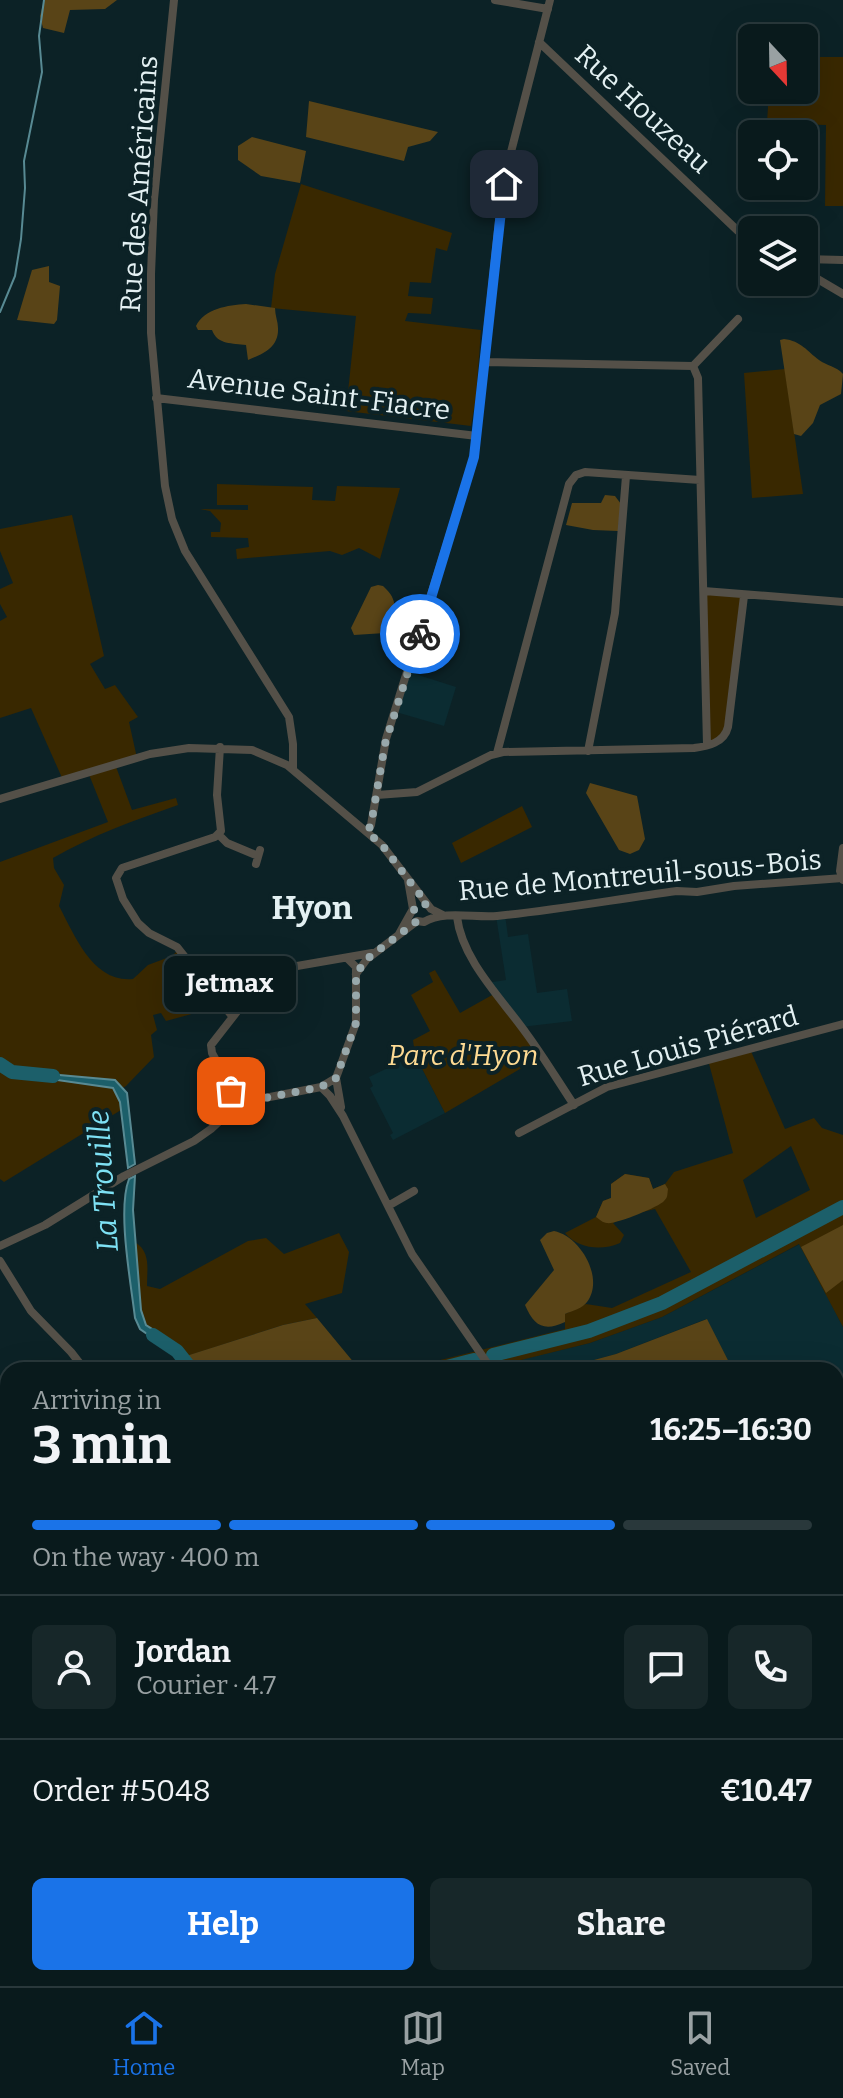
<!DOCTYPE html>
<html lang="en">
<head>
<meta charset="utf-8">
<style>
  body { margin:0; font-family:Bitter,serif; background:#172729; color:#f1f3f6; height:100vh; display:flex; flex-direction:column; font-size:30px; white-space:nowrap }
  * { box-sizing:border-box; margin:0 }
  p { font-size:26px; color:#99a1a3 }
  .icon { flex:none; width:44px; height:44px; fill:none; stroke:currentColor; stroke-width:2; stroke-linecap:round; stroke-linejoin:round }
  .map { position:relative; flex:1; overflow:hidden }
  .details { position:absolute; left:0px; top:1362px; width:844px; height:624px; display:flex; flex-direction:column; background:#091a1c; border-radius:24px 24px 0 0; box-shadow:0 8px 32px #0002,0 0 0 2px #29383b }
  .details>* { flex:none }
  .needle { width:52px; rotate:158deg }
  .controls { position:absolute; left:738px; top:24px; display:grid; gap:16px }
  .controls a { display:grid; place-items:center; width:80px; height:80px; border-radius:12px; background:#091a1c; box-shadow:0 8px 32px #0002,0 0 0 2px #29383b; font-size:40px }
  .pin { position:absolute; display:grid; place-items:center; width:68px; height:68px; color:#fff; margin:-34px; border-radius:16px; box-shadow:0 4px 12px #0006 }
  .courier { position:absolute; display:grid; place-items:center; width:80px; height:80px; margin:-40px; border:6px solid #1a73e8; border-radius:50%; background:#fff; color:#222; box-shadow:0 2px 10px #0007 }
  .bubble { position:absolute; height:56px; border-radius:12px; background:#091a1c; box-shadow:0 8px 32px #0002,0 0 0 2px #29383b; font-size:26px; font-weight:700; line-height:56px; text-align:center }
  .overview em { font-style:normal; font-weight:700 }
  .overview div { display:flex; flex-direction:column-reverse }
  .overview { display:flex; align-items:center; justify-content:space-between; height:136px; padding:0 32px }
  h1 { font-size:52px; font-weight:700; line-height:60px }
  .bar { display:grid; grid-template-columns:repeat(4,1fr); gap:12px 8px; align-content:center; height:96px; padding:0 32px }
  .bar i { height:10px; border-radius:6px; background:#29383b }
  .bar .active { background:#1a73e8 }
  .bar p { grid-column:span 4 }
  .line { display:flex; align-items:center; gap:20px; padding:0 32px; border-top:2px solid #29383b }
  .line div { flex:1 }
  .round { display:grid; place-items:center; flex:none; width:84px; height:84px; border-radius:12px; background:#172729 }
  .action { display:flex; gap:16px; margin-top:auto; padding:16px 32px }
  .action a { flex:1; height:92px; border-radius:12px; background:#1a73e8; color:#fff; font-size:32px; font-weight:700; line-height:92px; text-align:center }
  .action a+a { background:#172729; color:#f1f3f6 }
  .menu { display:flex; justify-content:space-around; align-items:center; height:112px; border-top:2px solid #29383b; background:#091a1c; font-size:22px; color:#99a1a3 }
  .menu a { display:grid; justify-items:center; gap:4px }
  .menu .active { color:#1a73e8 }
  .map>svg:first-child { display:block }
  .built { fill:#0b2c32 }
  .green { fill:#392800; fill-rule:evenodd }
  .forest { fill:#594417 }
  .water { fill:#1c5f6a; stroke:#588a93; stroke-width:2 }
  .lines { fill:none; stroke-linecap:round; stroke-linejoin:round }
  .stream { stroke:#588a93; stroke-width:2 }
  .river { stroke:#1c5f6a; stroke-width:14 }
  .minor { stroke:#545048; stroke-width:8 }
  .done { stroke:#98a8ab; stroke-width:8; stroke-dasharray:0 14.4 }
  .route { stroke:#1a73e8; stroke-width:10 }
  .labels { text-anchor:middle; dominant-baseline:central; stroke-width:8; stroke-linejoin:round; paint-order:stroke }
  .street-label { font-size:28px; fill:#e3f0f2; stroke:#0c2226 }
  .park-label { font-size:28px; font-style:italic; fill:#fdda93; stroke:#0c2226 }
  .water-label { font-size:30px; font-style:italic; fill:#7ee1f4; stroke:#0c2226 }
  .quarter-label { font-size:32px; font-weight:bold; fill:#e3f0f2; stroke:#0c2226 }
</style>
</head>
<body>
<div class="map">
<svg width="843" height="1986" viewBox="0 0 843 1986">
  <rect width="100%" height="100%" fill="#0c2226"/>
  <path class="built" d="M409 672 456 687 444 726 396 712Z
    M505 915 508 937 528 934 537 993 567 989 572 1021 521 1027 486 983 506 980 496 916Z
    M415 1055 445 1113 393 1140 390 1135 393 1133 370 1088 373 1086 369 1077Z
    M800 1244 843 1327V1415L836 1427V1370H733L706 1319 616 1354 557 1370H492L490 1367 590 1343 662 1317Z
    M480 1978H675L681 1986H484Z"/>
  <path class="green" d="M804 57H843V206H825L826 125 767 123 769 90H804Z
    M301 184 452 233 447 251 436 248 431 283 410 282 408 296 433 298 431 314 408 313 405 321 481 330 476 397 471 426 346 411 356 316 271 308 275 274Z
    M785 369 803 494 752 498 744 373Z
    M217 484 313 487 312 500 335 501 337 486 400 488 380 559 359 548 342 555 330 551 237 559 236 549 249 547 248 538 211 537V532H220L221 523 210 511 200 509 248 510V505H217Z
    M72 515 104 656 90 664 105 689 115 685 138 717 129 722 137 758 115 764 132 810 176 798 178 805C135 820 93 835 53 858L54 868 64 885 59 906C75 936 93 983 133 979L148 965 172 956 178 950 214 1002 199 1012 166 1021 161 1013 153 1015 157 1030 151 1035 154 1057 126 1086 121 1089 116 1084 79 1082 113 1088 120 1098 121 1110 4 1182 0 1179V862L108 822 88 772 63 780 31 708 0 718V621L7 617 0 604V589L13 583 0 551V529Z
    M704 591 744 596 727 732 714 743 707 737Z
    M522 806 532 827 461 863 452 843Z
    M435 970 460 1013 494 994 542 1056 445 1113 415 1055 413 1040 430 1031 411 995 433 982 429 973Z
    M750 1049 785 1129 814 1118 822 1128 843 1135V1327L799 1244 662 1317 590 1343 480 1370H400L565 1329V1314L586 1304 612 1308 691 1272 655 1209 634 1214 613 1223 624 1235 620 1243C602 1251 578 1249 565 1233L596 1217 603 1201 611 1198V1184L625 1174 649 1178 653 1189 665 1184 674 1172 733 1153 708 1060ZM791 1146 810 1190 756 1218 743 1180Z
    M339 1233 349 1252 342 1293 305 1304 317 1318 283 1325 187 1356 173 1342 146 1325 141 1310 135 1242C151 1252 147 1269 147 1286L160 1289 248 1241 266 1238 284 1254Z
    M0 1377 8 1391V1497L0 1500Z
    M843 1457V1471L836 1483 843 1488V1619L836 1613V1461Z
    M0 1517 8 1534V1816L0 1808Z
    M74 1978H480L484 1986H183L180 1981 161 1986H75Z
    M675 1978H752V1986H681Z"/>
  <path class="forest" d="M44 0H117L105 9 70 10 64 33 43 28 40 16Z
    M309 101 438 132 430 141 408 147 404 161 306 137Z
    M252 137 306 151 300 183 261 176 238 160V146Z
    M49 266V282L60 286 57 320 54 324 17 320 32 270Z
    M246 304 275 308C275 315 278 322 278 328 279 348 262 354 248 360L246 345C233 343 217 345 212 330H198L196 326C204 309 228 305 246 304Z
    M784 339C801 341 807 351 819 360 827 366 836 366 843 374L841 394 820 405 813 423 801 436 794 434 780 340Z
    M605 495 615 496 621 504 618 531 593 530 566 525 572 503H601Z
    M378 585 383 586C395 597 397 605 392 620L402 623 401 628 385 633 354 635 351 628 371 587Z
    M590 783 637 796 645 839 639 850 630 854 619 850 586 793Z
    M625 1174 649 1178 653 1189 665 1184 668 1189C667 1196 668 1197 664 1201 659 1207 614 1225 607 1223 603 1223 599 1219 596 1217L603 1201 611 1198V1184Z
    M843 1225V1280L826 1293 801 1247Z
    M554 1231C580 1236 605 1278 587 1302 583 1308 572 1311 565 1314V1322C544 1332 534 1326 525 1305L554 1270 540 1240 547 1233Z
    M317 1318 360 1370H192L183 1357 283 1325Z
    M707 1319 733 1370H557L616 1354Z"/>
  <path class="water" d="M37 1073 115 1080 127 1093 135 1164 128 1168 120 1102 113 1088 36 1077Z
    M135 1176 133 1210 141 1310 146 1325 173 1342 166 1347 140 1329 135 1318C131 1283 117 1210 129 1179Z"/>
  <g class="lines">
    <path class="stream" d="M0 312 15 276 21 239 25 188 24 161 42 72 39 36 44 0
      M0 1383 8 1397
      M0 1419 5 1414
      M477 1978 480 1986
      M131 1986 166 1978"/>
    <path class="river" d="M0 1064 12 1072 53 1076
      M153 1335 177 1351 192 1370
      M493 1355 589 1331 662 1303 843 1207
      M435 1370 474 1360"/>
    <path class="minor" d="M174 0 154 199 151 274V333L165 486 172 519 185 551 289 717 293 744V769
      M495 0 548 9
      M539 42 738 231 752 240
      M804 259 843 260
      M804 271 843 294
      M486 362 693 366
      M693 366 698 378 707 745
      M693 366 738 319
      M156 398 477 436
      M704 591 843 602
      M220 747 217 795 221 831 215 837 122 868 116 878 123 899 138 923 149 933 177 947 232 1016
      M588 751 615 613 626 476
      M497 753 569 484 576 475 585 472 700 480
      M377 795 417 792 491 755 503 752 694 748C708 746 724 743 728 727L744 596
      M0 799 150 754 189 748 252 750 287 765 382 845 431 909 443 915
      M367 832 371 825 386 739 474 457 501 202 511 152 550 0
      M218 834 227 843 258 856
      M843 848 840 871 843 880
      M256 864 260 850
      M457 917C462 960 502 999 526 1033 543 1056 558 1081 574 1105
      M399 934 413 909 408 880
      M356 974 367 959 417 921 424 922C444 910 474 918 497 916 557 910 617 899 677 891L697 892 734 886 843 878
      M336 1078 341 1107
      M321 1087 330 1096 343 1116 412 1254 492 1370
      M239 1103 212 1053 211 1045 264 977 274 970 372 953
      M519 1133 607 1087 843 1024
      M388 1206 414 1191
      M0 1246 45 1225 124 1176 194 1141 211 1129 239 1103 321 1087 336 1078 356 1023V967L347 958
      M0 1261 31 1311 71 1352 85 1370
      M836 1709 843 1708
      M836 1780 843 1790
      M0 1808 8 1816
      M836 1898 843 1902
      M836 1942 843 1933
      M74 1978 75 1986
      M675 1978 681 1986
      M803 1986 809 1978"/>
  </g>
  <g class="lines">
    <path class="done" d="M231 1091 239 1103 321 1087 336 1078 356 1023V974L367 959 417 921 413 914 415 906 427 904 382 845 367 832 371 825 385 744 420 634"/>
    <path class="route" d="M420 634 474 457 504 184"/>
  </g>
  <g class="labels">
    <g class="street-label">
      <text transform="translate(643 109) rotate(43)">Rue Houzeau</text>
      <text transform="translate(139 184) rotate(-86)">Rue des Américains</text>
      <text transform="translate(319 394) rotate(7)">Avenue Saint-Fiacre</text>
      <text transform="translate(640 875) rotate(-5)">Rue de Montreuil-sous-Bois</text>
      <text transform="translate(688 1046) rotate(-16)">Rue Louis Piérard</text>
    </g>
    <g class="park-label">
      <text x="463" y="1055">Parc d'Hyon</text>
    </g>
    <g class="water-label">
      <text transform="translate(103 1181) rotate(-94)">La Trouille</text>
    </g>
    <g class="quarter-label">
      <text x="312" y="908">Hyon</text>
    </g>
  </g>
</svg>
<div class="controls">
<a><svg class="needle" viewBox="-14 -14 28 28"><path d="M0-13l5 13h-10z" fill="#e53935"/><path d="M0 13l5-13h-10z" fill="#99a1a3"/></svg></a>
<a><svg class="icon" aria-label="locate" viewBox="0 0 24 24"><circle cx="12" cy="12" r="6"/><path d="M12 2v4M12 18v4M2 12h4M18 12h4"/></svg></a>
<a><svg class="icon" aria-label="layers" viewBox="0 0 24 24"><path d="M12 4l9 5-9 5-9-5zM3 14l9 5 9-5"/></svg></a>
</div>
<div class="pin" style="left:231px;top:1091px;background:#ea580c"><svg class="icon" aria-label="bag" viewBox="0 0 24 24"><path d="M5 8h14l-1 12H6zM9 8a3 3 0 0 1 6 0"/></svg></div>
<div class="pin" style="left:504px;top:184px;background:#1f2937"><svg class="icon" aria-label="home" viewBox="0 0 24 24"><path d="M3 11l9-7 9 7M6 9v11h12V9"/></svg></div>
<div class="courier" style="left:420px;top:634px"><svg class="icon" aria-label="bike" viewBox="0 0 24 24"><circle cx="6" cy="16" r="4"/><circle cx="18" cy="16" r="4"/><path d="M6 16l4-8h5l3 8M10 8l3 8H6M13 5h3"/></svg></div>
<div class="bubble" style="left:164px;top:956px;width:132px">Jetmax</div>
<section class="details">
<div class="overview"><div><h1>3 min</h1><p>Arriving in</p></div><em>16:25–16:30</em></div>
<div class="bar"><i class="active"></i><i class="active"></i><i class="active"></i><i></i><p>On the way · 400 m</p></div>
<div class="line" style="height:144px"><a class="round"><svg class="icon" aria-label="person" viewBox="0 0 24 24"><circle cx="12" cy="8" r="4"/><path d="M4 21q1-7 8-7t8 7"/></svg></a><div><b>Jordan</b><p>Courier · 4.7</p></div><a class="round"><svg class="icon" aria-label="chat" viewBox="0 0 24 24"><path d="M4 5h16v11H9l-5 4z"/></svg></a><a class="round"><svg class="icon" aria-label="phone" viewBox="0 0 24 24"><path d="M5 4h4l2 5-3 2q2 4 5 5l2-3 5 2v4C11 20 4 13 5 4z"/></svg></a></div>
<div class="line" style="height:104px"><div>Order #5048</div><b>€10.47</b></div>
<div class="action"><a>Help</a><a>Share</a></div>
</section>
</div>
<nav class="menu">
<a class="active"><svg class="icon" aria-label="home" viewBox="0 0 24 24"><path d="M3 11l9-7 9 7M6 9v11h12V9"/></svg>Home</a>
<a><svg class="icon" aria-label="map" viewBox="0 0 24 24"><path d="M3 6l6-2 6 2 6-2v14l-6 2-6-2-6 2zM9 4v14M15 6v14"/></svg>Map</a>
<a><svg class="icon" aria-label="saved" viewBox="0 0 24 24"><path d="M7 4h10v16l-5-4-5 4z"/></svg>Saved</a>
</nav>
</body>
</html>
